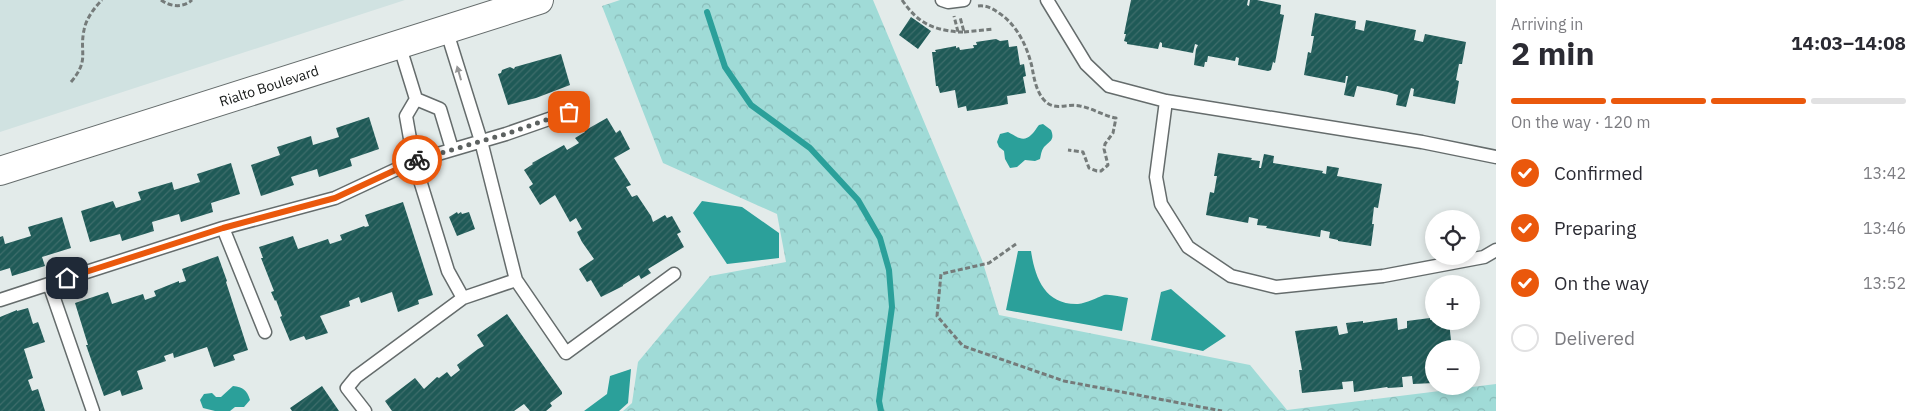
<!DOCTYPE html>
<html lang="en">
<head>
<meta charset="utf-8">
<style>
  body { margin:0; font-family:"IBM Plex Sans",sans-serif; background:#f2f2f3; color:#2b2b33; height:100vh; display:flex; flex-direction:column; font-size:19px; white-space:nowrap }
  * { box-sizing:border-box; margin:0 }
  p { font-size:16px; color:#7c7c81 }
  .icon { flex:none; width:28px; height:28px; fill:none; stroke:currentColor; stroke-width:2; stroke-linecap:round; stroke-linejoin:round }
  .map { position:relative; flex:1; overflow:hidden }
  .panel { display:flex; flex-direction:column; background:#fff; width:425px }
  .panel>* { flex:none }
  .fabs { position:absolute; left:1425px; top:210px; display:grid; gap:10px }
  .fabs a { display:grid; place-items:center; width:55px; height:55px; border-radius:50%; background:#fff; box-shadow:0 2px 8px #0003; font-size:25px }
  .pin { position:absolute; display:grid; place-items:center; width:42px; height:42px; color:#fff; margin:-21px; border-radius:10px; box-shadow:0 2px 8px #0006 }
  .courier { position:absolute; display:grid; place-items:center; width:50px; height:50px; margin:-25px; border:4px solid #ea580c; border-radius:50%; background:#fff; color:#222; box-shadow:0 1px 6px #0007 }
  .overview em { font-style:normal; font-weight:800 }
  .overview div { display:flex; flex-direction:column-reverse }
  .overview { display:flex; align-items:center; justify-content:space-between; height:85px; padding:0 15px }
  h1 { font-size:32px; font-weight:800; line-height:38px }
  .bar { display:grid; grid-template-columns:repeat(4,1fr); gap:8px 5px; align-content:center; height:60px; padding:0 15px }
  .bar i { height:6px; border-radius:4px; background:#e1e1e2 }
  .bar .on { background:#ea580c }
  .bar p { grid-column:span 4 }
  ol { padding:0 15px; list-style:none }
  li { display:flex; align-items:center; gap:15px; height:55px }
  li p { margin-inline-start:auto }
  li .icon { padding:5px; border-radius:50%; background:#ea580c; color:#fff; stroke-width:4 }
  li:last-child { color:#7c7c81 }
  li i { width:28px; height:28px; border:2px solid #e1e1e2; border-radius:50% }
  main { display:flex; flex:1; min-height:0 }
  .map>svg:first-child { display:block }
  .built { fill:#d0e2e1 }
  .forest { fill:url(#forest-crowns) }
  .water { fill:#2ba09a }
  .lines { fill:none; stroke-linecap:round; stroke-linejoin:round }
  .stream { stroke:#2ba09a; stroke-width:6 }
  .building { fill:url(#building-hatch) }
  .service-casing { stroke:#656c6c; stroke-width:15 }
  .tertiary-casing { stroke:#656c6c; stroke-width:30 }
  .path { stroke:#757b7a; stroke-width:3; stroke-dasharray:5 2.5; stroke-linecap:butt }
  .service { stroke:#fff; stroke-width:12 }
  .tertiary { stroke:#fff; stroke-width:28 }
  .oneway { fill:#959696 }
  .done { stroke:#5c6160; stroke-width:5; stroke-dasharray:0 9 }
  .route { stroke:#ea580c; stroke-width:6 }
  .labels { text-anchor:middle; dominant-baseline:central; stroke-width:5; stroke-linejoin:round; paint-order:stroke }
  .street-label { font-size:14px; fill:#131615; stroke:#fff }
</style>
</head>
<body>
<main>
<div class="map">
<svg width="1496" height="411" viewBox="0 0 1496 411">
  <defs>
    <pattern id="forest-crowns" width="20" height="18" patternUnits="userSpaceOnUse" patternTransform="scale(1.25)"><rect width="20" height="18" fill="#a0dbd7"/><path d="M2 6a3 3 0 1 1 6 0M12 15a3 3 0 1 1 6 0" fill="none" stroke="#89bbb8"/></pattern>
    <pattern id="building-hatch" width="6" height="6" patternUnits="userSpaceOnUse" patternTransform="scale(1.25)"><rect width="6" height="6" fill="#1f5a57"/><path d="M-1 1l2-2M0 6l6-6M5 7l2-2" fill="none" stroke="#3e6d6b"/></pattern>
  </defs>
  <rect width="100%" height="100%" fill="#e3ebea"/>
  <path class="built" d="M0 0H405L0 132Z"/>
  <path class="forest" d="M620 0H873L982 260 999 315 1250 365 1287 410 1496 384V411H623L632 403 638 362 710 276 786 262 777 214 663 163 602 6Z"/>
  <path class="water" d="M1043 124 1051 130C1055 140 1050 141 1044 147 1041 151 1041 155 1040 159L1035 161 1025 160 1017 167 1010 168 1005 159 1004 151 999 147 997 142 1000 134 1008 132C1016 136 1023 143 1031 135 1035 132 1036 128 1039 125Z
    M702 201 742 207 779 233V258L727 264 693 213Z
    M1018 251H1031C1035 278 1045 305 1078 304 1087 303 1096 298 1104 295 1111 294 1120 297 1128 298L1122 331 1006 310Z
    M1171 289 1226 336 1203 351 1151 340 1161 292Z
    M631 369 628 403 619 411H584L607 394 610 376Z
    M233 386C243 387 247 390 250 400L244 407H235L230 411H215L203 408 200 400 204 394 212 393 216 397H221Z"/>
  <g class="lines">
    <path class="stream" d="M707 12 725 67 751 105 810 148 858 200 880 238 889 270 892 307 879 401 881 411"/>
  </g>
  <path class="building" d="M1131 0H1248L1247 5 1249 6 1250 0H1257L1281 5 1280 14 1284 15 1275 63 1273 62 1271 70 1268 71 1238 65 1239 58 1236 57 1235 61 1208 56 1207 62H1205L1204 67 1194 65 1196 49 1198 45 1195 44 1193 53 1162 47V43L1160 42 1158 49 1127 44V42L1124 41 1126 34H1124Z
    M1315 13 1356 21 1355 29H1356L1364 31 1366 20 1416 30 1414 40 1423 42 1425 34 1466 42 1462 64H1459L1456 80 1459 81 1455 104 1413 96 1414 89 1411 88 1406 107 1396 105 1398 95 1388 92 1357 86 1354 97 1344 95 1348 76H1346L1345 83 1304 75 1308 52 1311 53 1314 36H1311Z
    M911 17 931 31 918 49 899 35Z
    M996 39 1000 41 1008 40 1009 47 1017 46 1020 65 1024 64 1026 76 1023 77 1026 93 1007 96 1008 104 998 106 967 111 966 106 958 108 955 90 940 93 938 86H936L932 52H936L935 50 956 46V48L959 47 960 50 974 48 973 45H977L976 42Z
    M561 54 570 85 536 98 508 105 498 74 501 73 502 70 510 67 514 69 515 67Z
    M369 117 379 149 350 159 352 166 319 177 317 169 291 177 294 185 261 196 251 165 280 155 277 147 311 136 313 145 339 137 336 128Z
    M607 118 616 133 620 130 630 149 614 158 631 185 626 187 632 197 637 195 651 216 653 222 665 215 667 218 672 216 681 232 677 234 684 247 648 269 651 273 641 279 639 275 623 285V286L601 297 591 280 587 282 579 269 594 259 582 242 577 232 582 229 576 218 570 222 555 195 540 205 529 187 533 184 524 170 533 164 532 163 564 145 567 150 579 143 575 138 585 132 584 131Z
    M1218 153 1252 158 1251 160 1260 161 1259 168H1261L1264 154 1274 156 1273 163 1323 171 1322 173 1326 174 1327 166 1339 168 1337 176 1382 184 1378 208 1374 207 1372 224H1374L1371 246 1338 241V240L1329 238 1330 232 1321 230 1320 237 1266 228 1267 226 1257 225 1258 219 1249 217 1248 223 1206 215 1210 192 1214 193 1217 176H1214Z
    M231 163 240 194 211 203 213 212 181 222 179 214 152 222 154 231 122 241 120 234 90 242 81 211 113 201 116 208 141 200 138 192 172 182 174 190 200 182 197 174Z
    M403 202 433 295 418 300 419 304 398 312 392 292 361 303 359 297 349 301 350 306 320 316 328 333 306 340 304 336 290 341 280 317 282 316 276 300 275 301 271 292 274 291 261 258H263L259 247 293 236 298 249 328 239 330 244 342 240 340 235 364 226 365 227 369 226 365 215Z
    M457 212 458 214 461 212 462 214 469 212 475 229 457 236 449 217Z
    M62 217 71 248 42 257 45 266 12 276 10 268 0 271V237L3 236 5 244 31 236 28 227Z
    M218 256 227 281 226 282 248 350 233 355 235 360 214 367 207 347 174 358 173 353 164 356 166 361 137 371 143 389 122 396 120 390 104 396 86 345H88L75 303 108 292 112 304 143 294 145 300 156 296 154 291 179 281V283L186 281 182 269Z
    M28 308 33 324 38 322 45 342 24 349 33 378 28 380 32 391 38 389 45 411H0V317L17 310V311Z
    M507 314 562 392V394L550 403 552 406 546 411H530L524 404 514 411H392L385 401 415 378 424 389 437 377 439 378 447 372 451 377 460 370 457 365 478 349 484 346 477 335Z
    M1397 318 1398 330 1407 328V321L1430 318V320L1434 319V321H1449L1451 341H1448L1449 349H1434V383L1413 384 1412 376 1402 377 1403 387 1388 388 1387 387 1354 392 1353 381 1342 382 1343 389 1302 393 1299 370H1302L1295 331 1337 326 1339 335 1348 333 1346 323 1363 321V323Z
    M322 386 339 411H292L290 408Z"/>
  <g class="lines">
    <defs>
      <path id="service" d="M942 0 948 2 964 0
        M1047 0 1086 64 1109 86 1166 101 1422 142 1496 157
        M446 29 481 141 516 280
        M399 44 416 99 406 116 414 161 506 134 569 112
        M416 99 440 109 452 149
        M1166 101 1156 177 1161 204 1188 247 1231 276 1276 287 1383 276 1484 257 1496 250
        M223 228 265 332
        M49 284 223 228 335 198 414 161 448 271 463 298 356 377 347 388 365 411
        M463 298 516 280 566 353 674 274
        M0 300 49 284 93 411"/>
      <path id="tertiary" d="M0 171 539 0"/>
    </defs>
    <use href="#service" class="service-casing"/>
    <use href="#tertiary" class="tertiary-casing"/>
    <path class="path" d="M161 0C171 7 183 8 192 0
      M902 0C918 23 931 29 958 32L954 16
      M978 6C986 5 992 8 999 13 1017 25 1027 46 1032 67 1034 78 1036 91 1044 100 1055 112 1066 103 1080 106 1092 108 1104 116 1116 118L1113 133 1105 144 1104 149 1108 165 1101 171H1097L1089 168 1083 152 1068 150
      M958 32H964L960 17
      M964 32 993 29
      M71 82C90 59 79 54 84 30 86 19 94 8 102 0
      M1016 244 989 263 941 274 937 316 963 346 1064 381 1222 411"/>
    <use href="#service" class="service"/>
    <use href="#tertiary" class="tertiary"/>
  </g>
  <defs><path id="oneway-solid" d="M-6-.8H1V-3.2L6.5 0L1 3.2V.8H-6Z" transform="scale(1.25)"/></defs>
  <use class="oneway" href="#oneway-solid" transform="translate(459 73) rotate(-106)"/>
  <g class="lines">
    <path class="done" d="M417 160 506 134 569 112"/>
    <path class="route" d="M67 278 223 228 335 198 417 160"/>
  </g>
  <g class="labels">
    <g class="street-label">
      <text transform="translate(269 86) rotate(-18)">Rialto Boulevard</text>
    </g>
  </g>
</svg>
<div class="fabs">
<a><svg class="icon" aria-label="locate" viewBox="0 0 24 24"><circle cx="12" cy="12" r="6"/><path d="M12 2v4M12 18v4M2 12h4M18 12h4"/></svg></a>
<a>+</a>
<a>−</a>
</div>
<div class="pin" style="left:569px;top:112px;background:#ea580c"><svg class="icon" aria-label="bag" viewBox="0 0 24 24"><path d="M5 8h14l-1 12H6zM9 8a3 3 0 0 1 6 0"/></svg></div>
<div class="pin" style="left:67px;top:278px;background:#1f2937"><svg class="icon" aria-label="home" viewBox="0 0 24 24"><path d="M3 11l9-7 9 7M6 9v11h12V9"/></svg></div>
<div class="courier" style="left:417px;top:160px"><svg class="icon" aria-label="bike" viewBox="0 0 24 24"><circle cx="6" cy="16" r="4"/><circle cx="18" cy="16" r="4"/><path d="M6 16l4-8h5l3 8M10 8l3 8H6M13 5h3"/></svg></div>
</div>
<section class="panel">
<div class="overview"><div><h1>2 min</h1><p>Arriving in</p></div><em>14:03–14:08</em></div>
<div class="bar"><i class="on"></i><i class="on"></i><i class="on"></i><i></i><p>On the way · 120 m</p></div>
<ol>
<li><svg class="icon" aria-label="check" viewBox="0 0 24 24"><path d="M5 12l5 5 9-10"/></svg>Confirmed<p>13:42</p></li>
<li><svg class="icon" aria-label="check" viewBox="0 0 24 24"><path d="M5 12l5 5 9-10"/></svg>Preparing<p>13:46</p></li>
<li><svg class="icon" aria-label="check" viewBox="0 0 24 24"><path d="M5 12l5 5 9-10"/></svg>On the way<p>13:52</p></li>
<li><i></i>Delivered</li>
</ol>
</section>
</main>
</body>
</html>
